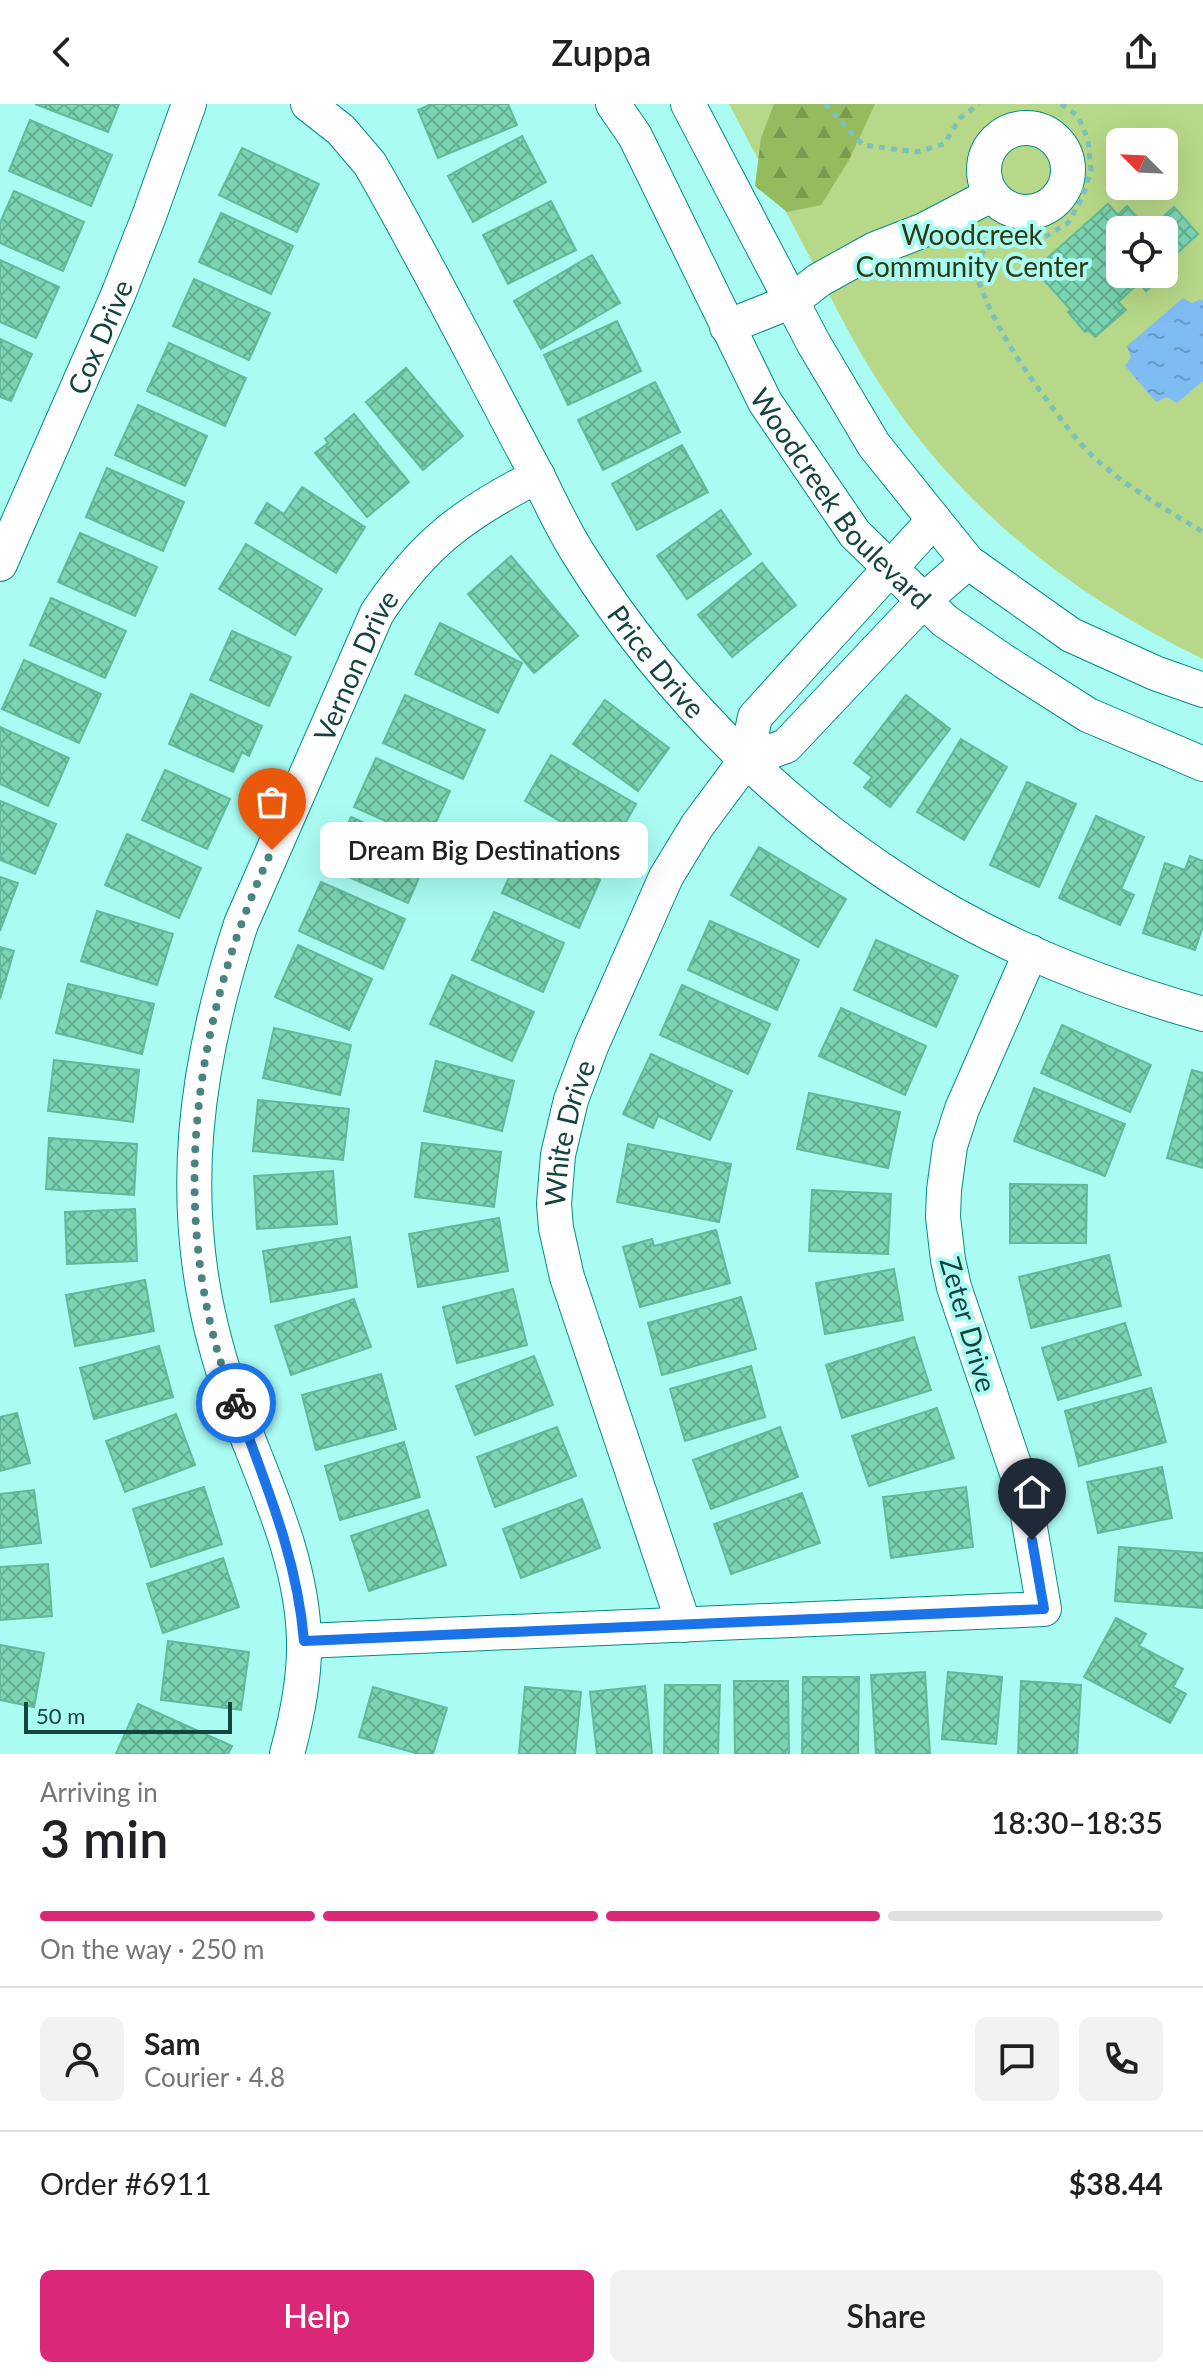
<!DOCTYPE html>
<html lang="en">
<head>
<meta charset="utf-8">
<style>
  body { margin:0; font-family:Lato,sans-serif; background:#f2f2f2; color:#202124; height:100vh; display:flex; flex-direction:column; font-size:30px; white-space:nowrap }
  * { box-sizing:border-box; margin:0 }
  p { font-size:26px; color:#757577 }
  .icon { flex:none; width:44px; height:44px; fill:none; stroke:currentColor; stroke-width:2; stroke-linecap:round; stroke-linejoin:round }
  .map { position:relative; height:1650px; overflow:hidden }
  .panel { display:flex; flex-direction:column; background:#fff; flex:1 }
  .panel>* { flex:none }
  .needle { width:52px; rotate:294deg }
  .tools { position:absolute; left:1106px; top:24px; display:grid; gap:16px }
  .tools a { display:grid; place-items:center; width:72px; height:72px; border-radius:12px; background:#fff; box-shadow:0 8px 32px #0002; font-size:40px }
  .scale { position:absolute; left:24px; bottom:20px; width:208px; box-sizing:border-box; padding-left:8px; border:4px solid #15443f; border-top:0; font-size:22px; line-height:28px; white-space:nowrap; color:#15443f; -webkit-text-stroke:6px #aafcf3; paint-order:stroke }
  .pin { position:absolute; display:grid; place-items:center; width:68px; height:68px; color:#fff; margin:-82px -34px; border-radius:50% 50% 50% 0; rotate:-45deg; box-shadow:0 0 8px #0007 }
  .pin .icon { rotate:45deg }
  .courier { position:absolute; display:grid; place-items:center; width:80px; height:80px; margin:-40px; border:6px solid #1a73e8; border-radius:50%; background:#fff; color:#222; box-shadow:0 2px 10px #0007 }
  .bubble { position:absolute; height:56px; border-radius:12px; background:#fff; box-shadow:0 8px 32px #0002; font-size:26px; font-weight:600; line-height:56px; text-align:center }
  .summary em { font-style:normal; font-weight:600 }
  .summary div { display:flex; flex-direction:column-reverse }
  .summary { display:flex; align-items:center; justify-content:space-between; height:136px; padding:0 40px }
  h1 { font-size:52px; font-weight:600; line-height:60px }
  .bar { display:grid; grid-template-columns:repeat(4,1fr); gap:12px 8px; align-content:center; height:96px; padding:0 40px }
  .bar i { height:10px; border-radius:6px; background:#e0e0e0 }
  .bar .on { background:#db2777 }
  .bar p { grid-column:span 4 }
  .line { display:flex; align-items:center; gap:20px; padding:0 40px; border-top:2px solid #e0e0e0 }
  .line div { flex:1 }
  .round { display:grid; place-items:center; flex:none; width:84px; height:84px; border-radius:12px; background:#f2f2f2 }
  .button { display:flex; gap:16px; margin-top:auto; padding:16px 40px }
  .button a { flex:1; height:92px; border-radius:12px; background:#db2777; color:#fff; font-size:32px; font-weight:600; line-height:92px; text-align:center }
  .button a+a { background:#f2f2f2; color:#202124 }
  header { display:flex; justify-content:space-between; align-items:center; height:104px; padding:0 40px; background:#fff; font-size:36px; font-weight:600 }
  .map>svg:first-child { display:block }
  .green { fill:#b7d888; fill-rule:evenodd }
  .forest { fill:url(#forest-firs) }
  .water { fill:url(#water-ripples) }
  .building { fill:url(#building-cross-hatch); stroke:#60ba99; stroke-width:2; fill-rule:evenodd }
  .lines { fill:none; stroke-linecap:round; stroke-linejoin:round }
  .minor-casing { stroke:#008c83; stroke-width:36 }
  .path { stroke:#7bc2bb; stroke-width:5; stroke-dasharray:6 6; stroke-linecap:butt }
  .minor { stroke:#fff; stroke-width:34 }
  .done { stroke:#49847e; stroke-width:8; stroke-dasharray:0 14.4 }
  .route { stroke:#1a73e8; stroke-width:10 }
  .labels { text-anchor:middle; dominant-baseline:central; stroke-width:8; stroke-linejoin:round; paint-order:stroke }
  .park-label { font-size:28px; fill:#2c3b14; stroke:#aafcf3 }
  .street-label { font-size:28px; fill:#15443f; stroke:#aafcf3 }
</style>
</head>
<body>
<header><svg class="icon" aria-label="back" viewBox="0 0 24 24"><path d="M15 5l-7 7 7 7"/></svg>Zuppa<svg class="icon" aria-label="share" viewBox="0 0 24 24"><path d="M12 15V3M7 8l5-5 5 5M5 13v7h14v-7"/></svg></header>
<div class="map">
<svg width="1203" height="1650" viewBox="0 0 1203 1650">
  <defs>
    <pattern id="forest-firs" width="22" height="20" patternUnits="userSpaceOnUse" patternTransform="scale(2)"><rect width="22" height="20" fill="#96bb5e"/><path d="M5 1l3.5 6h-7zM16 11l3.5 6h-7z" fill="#799a4f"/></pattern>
    <pattern id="water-ripples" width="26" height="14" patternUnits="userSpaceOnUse" patternTransform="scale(2)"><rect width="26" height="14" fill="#7fbcf4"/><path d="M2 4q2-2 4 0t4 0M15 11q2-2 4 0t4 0" fill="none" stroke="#679ac7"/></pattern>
    <pattern id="building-cross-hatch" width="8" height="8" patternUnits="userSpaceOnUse" patternTransform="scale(2)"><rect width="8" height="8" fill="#7bd5b2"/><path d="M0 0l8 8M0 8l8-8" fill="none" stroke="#64ae92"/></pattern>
  </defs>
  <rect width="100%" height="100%" fill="#aafcf3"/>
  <path class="green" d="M729 0H1203V555C1084 497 982 421 903 314 869 268 843 218 817 167 788 111 758 56 729 0ZM1120 38H1164V82H1120ZM1120 126H1164V170H1120Z"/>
  <path class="forest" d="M774 0H875L849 56 821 101 787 108 755 82 761 34Z"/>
  <path class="water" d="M1183 194 1192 199 1201 195 1203 197V277L1177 299 1167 293 1156 298 1125 262 1131 253 1127 242Z"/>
  <path class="building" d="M35 0H119L108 28Z
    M431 0H508L517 21 438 54 418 6Z
    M30 16 112 51 91 102 9 67Z
    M522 32 546 78 473 118 448 72Z
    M242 44 319 80 297 128 219 91Z
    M14 87 84 118 63 167 0 139V119Z
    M551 97 576 146 508 180 483 131Z
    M1108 100 1118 111 1127 102 1148 126 1174 103 1198 130 1172 154 1177 160 1146 187 1139 179 1118 198 1126 206 1095 233 1088 226 1085 228 1068 208 1071 206 1043 175 1053 167 1044 157ZM1120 126H1164V170H1120Z
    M221 109 293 142 271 190 199 158Z
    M592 151 620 199 541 245 514 197Z
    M0 156 59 183 36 234 0 218Z
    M194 175 270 209 249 256 173 222Z
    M617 217 641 267 568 301 544 251Z
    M0 235 32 250 11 297 0 293Z
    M169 239 246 274 225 322 147 287Z
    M406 264 463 332 423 366 366 298Z
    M655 278 680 328 603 366 578 316Z
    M138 301 207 332 185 382 115 351Z
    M354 310 409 378 367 413 315 349 328 339 325 335Z
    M682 341 708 388 637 426 612 380Z
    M107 364 184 398 163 447 86 413Z
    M302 383 365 423 336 469 255 419 267 399 284 410Z
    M721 406 751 450 687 495 657 452Z
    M80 429 157 463 135 512 58 478Z
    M246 440 322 485 295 531 219 485Z
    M511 452 578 532 534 569 468 490Z
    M762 459 796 501 732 553 698 511Z
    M51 494 126 527 105 574 30 541Z
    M440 519 522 559 498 609 415 570Z
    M232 527 291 553 269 602 210 576Z
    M24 556 101 590 79 639 2 605Z
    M191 590 262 622 249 652 242 648 233 668 169 640Z
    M405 591 485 626 463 675 383 639Z
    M906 591 950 625 890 703 864 683 872 673 854 659Z
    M605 596 669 644 638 687 573 640Z
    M0 623 69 654 48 702 0 680Z
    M961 635 1007 663 964 736 917 708Z
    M551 651 636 700 610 746 525 697Z
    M376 654 450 687 428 736 354 703Z
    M165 666 230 695 207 745 142 716Z
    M1027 678 1076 700 1039 783 990 761Z
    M0 697 56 720 35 770 0 756Z
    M1096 712 1144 733 1121 785 1134 791 1120 821 1059 794Z
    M351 713 430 748 408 799 328 764Z
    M127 730 201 764 179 814 105 781Z
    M523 742 600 776 579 824 502 789Z
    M759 743 846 795 818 843 731 791Z
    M1190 752 1203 757V822L1195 846 1143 829 1165 759 1185 766Z
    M0 773 18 779 0 827Z
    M321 778 405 815 383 865 299 827Z
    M97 807 173 830 157 881 81 857Z
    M494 808 564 839 543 888 472 856Z
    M710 817 799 856 777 906 688 866Z
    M876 836 958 872 936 923 854 886Z
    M298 841 372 875 349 926 275 893Z
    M0 843 14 847 0 895Z
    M452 871 534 908 512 957 430 920Z
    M68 880 154 900 142 950 56 929Z
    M682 881 770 920 748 970 660 931Z
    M841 904 926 942 905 991 819 952Z
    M1062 921 1151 961 1130 1008 1041 969Z
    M274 924 351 941 340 991 263 974Z
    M651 950 732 987 710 1036 658 1012 653 1024 623 1010Z
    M54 956 139 966 133 1018 48 1007Z
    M436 957 514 977 502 1027 424 1007Z
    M1192 966 1203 969V1064L1167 1054Z
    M1034 984 1125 1020 1105 1072 1014 1037Z
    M809 989 900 1008 888 1064 797 1045Z
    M258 996 349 1005 343 1056 253 1047Z
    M49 1034 137 1040 134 1091 46 1085Z
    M422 1039 501 1048 494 1103 415 1093Z
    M628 1040 731 1060 719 1118 617 1098Z
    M333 1067 337 1120 257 1125 254 1072Z
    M1010 1080 1087 1081 1086 1139H1010Z
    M812 1086 891 1090 888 1150 809 1147Z
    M135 1105 137 1157 67 1160 65 1108Z
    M499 1114 508 1167 418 1183 409 1130Z
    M716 1126 730 1179 640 1203 623 1143 652 1135 654 1142Z
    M350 1133 357 1183 271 1198 263 1147Z
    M1109 1151 1121 1202 1031 1224 1019 1173Z
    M894 1165 903 1216 825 1230 816 1179Z
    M145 1176 154 1227 75 1242 66 1191Z
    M513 1185 527 1241 457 1259 443 1203Z
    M741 1193 756 1245 662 1271 648 1219Z
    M354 1195 371 1243 291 1271 275 1222Z
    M1125 1219 1141 1271 1058 1296 1042 1244Z
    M914 1233 931 1286 842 1314 826 1261Z
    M159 1242 173 1293 94 1315 80 1264Z
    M534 1252 553 1301 475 1331 456 1282Z
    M751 1262 765 1313 685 1337 670 1285Z
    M381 1270 396 1325 316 1346 302 1291Z
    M1151 1284 1166 1338 1079 1362 1065 1307Z
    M937 1304 954 1354 869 1382 852 1332Z
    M17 1309 30 1359 0 1367V1313Z
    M176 1310 195 1361 125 1388 106 1337Z
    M557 1323 576 1372 495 1403 477 1353Z
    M780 1323 798 1373 711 1405 693 1356Z
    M404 1338 420 1393 340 1416 325 1362Z
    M1162 1363 1172 1414 1098 1429 1087 1378Z
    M204 1383 222 1440 151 1463 133 1405Z
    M966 1383 973 1443 891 1454 883 1393Z
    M34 1386 41 1439 0 1444V1390Z
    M802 1389 820 1439 731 1470 714 1420Z
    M582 1395 600 1444 521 1474 503 1425Z
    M428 1406 446 1461 369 1487 351 1432Z
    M1119 1443 1203 1449V1504L1115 1497Z
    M223 1454 239 1503 163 1529 147 1480Z
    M48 1460 52 1512 0 1516V1463Z
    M1116 1514 1146 1530 1139 1542 1183 1565 1173 1583 1186 1590 1170 1619 1084 1573Z
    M168 1537 249 1548 241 1606 161 1596Z
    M0 1541 44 1549 34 1603 0 1596Z
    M925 1568 930 1650H876L871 1571Z
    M948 1568 1002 1573 996 1640 942 1635Z
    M803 1573H859L858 1650H802Z
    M734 1577H788L789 1650H735Z
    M1021 1577 1081 1581 1077 1650H1018Z
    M665 1581H720L718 1650H664Z
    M645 1582 652 1650H597L590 1588Z
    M373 1583 447 1604 433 1650H419L359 1633Z
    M525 1583 581 1588 575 1650H519Z
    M138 1600 232 1642 228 1650H116Z"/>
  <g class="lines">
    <defs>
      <g id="minor">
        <path id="s1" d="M308 0 341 26 370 60C426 157 476 257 529 356 546 387 559 419 578 449 670 598 803 726 955 811 1032 854 1118 886 1203 910"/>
        <path id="s2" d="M613 0 635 32 765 298 855 430 945 517 1005 558 1088 611 1203 660"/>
        <path d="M688 0 814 240 874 341 968 458 1071 531 1155 569 1203 586"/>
        <circle cx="1026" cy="66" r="42"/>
        <path d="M727 223 792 197 819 176 875 145 924 126 991 91"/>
        <path id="s3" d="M0 460 118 191 149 112 189 0"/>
        <path d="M746 656 786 642 923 497 968 458"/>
        <path id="s4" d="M684 1521 567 1173 556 1124 554 1100 558 1051 571 996 592 940 666 773 697 722 746 656 755 613 934 416"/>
        <path d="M304 1537 1044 1505 1027 1406 1019 1375 954 1183 948 1156 943 1113 944 1086 950 1042 962 1005 1031 848"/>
        <path id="s5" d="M287 1650C297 1613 305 1575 304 1537 302 1433 242 1341 216 1242 176 1097 195 961 241 820L377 509C423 440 464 409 538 372"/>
      </g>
    </defs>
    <use href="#minor" class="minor-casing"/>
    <path class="path" d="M825 0 863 41 916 48 944 40 960 14 979 0
      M1061 0 1078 12 1088 36 1091 67 1082 94 1068 119 1033 140 1002 136 985 146 973 160C988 212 1017 256 1049 299 1064 319 1078 339 1097 356 1127 383 1168 407 1203 428"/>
    <use href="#minor" class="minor"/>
  </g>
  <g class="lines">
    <path class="done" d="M236 1299C229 1281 221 1262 216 1242 171 1076 200 900 272 746"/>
    <path class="route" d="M236 1299C265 1379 297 1452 304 1537L1044 1505 1032 1436"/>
  </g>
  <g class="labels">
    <g class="park-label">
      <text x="972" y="130">Woodcreek<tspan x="972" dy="32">Community Center</tspan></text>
    </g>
    <g class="street-label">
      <text stroke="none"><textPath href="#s3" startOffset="248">Cox Drive</textPath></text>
      <text stroke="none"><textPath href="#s2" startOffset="458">Woodcreek Boulevard</textPath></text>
      <text stroke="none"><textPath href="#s1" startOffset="662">Price Drive</textPath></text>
      <text stroke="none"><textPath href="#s5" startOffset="1136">Vernon Drive</textPath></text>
      <text stroke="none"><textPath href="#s4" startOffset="514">White Drive</textPath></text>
      <text transform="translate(969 1220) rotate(74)">Zeter Drive</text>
    </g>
  </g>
</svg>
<div class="tools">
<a><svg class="needle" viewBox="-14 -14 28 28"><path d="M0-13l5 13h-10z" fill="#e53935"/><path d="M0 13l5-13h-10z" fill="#757577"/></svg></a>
<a><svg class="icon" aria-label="locate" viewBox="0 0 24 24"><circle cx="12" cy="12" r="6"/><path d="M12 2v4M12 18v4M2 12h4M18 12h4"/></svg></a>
</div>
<div class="scale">50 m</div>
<div class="pin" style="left:272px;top:746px;background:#ea580c"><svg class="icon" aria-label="bag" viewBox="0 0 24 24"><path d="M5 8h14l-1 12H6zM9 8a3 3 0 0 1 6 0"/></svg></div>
<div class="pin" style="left:1032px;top:1436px;background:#1f2937"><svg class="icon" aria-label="home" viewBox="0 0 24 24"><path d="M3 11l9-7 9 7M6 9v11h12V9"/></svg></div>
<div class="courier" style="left:236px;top:1299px"><svg class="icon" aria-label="bike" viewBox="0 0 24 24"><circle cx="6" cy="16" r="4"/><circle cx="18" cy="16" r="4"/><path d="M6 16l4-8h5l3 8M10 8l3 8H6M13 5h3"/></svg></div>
<div class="bubble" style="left:320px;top:718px;width:328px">Dream Big Destinations</div>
</div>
<section class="panel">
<div class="summary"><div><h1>3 min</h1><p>Arriving in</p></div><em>18:30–18:35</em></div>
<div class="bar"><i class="on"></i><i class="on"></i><i class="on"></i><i></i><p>On the way · 250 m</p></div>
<div class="line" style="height:144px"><a class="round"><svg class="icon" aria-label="person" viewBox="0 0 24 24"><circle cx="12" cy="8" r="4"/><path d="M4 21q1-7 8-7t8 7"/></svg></a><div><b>Sam</b><p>Courier · 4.8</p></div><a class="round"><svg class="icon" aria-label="chat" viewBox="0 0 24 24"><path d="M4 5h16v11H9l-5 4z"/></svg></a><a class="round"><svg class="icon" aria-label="phone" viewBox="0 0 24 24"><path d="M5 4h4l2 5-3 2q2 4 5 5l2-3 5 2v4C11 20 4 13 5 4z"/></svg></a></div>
<div class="line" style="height:104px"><div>Order #6911</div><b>$38.44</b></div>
<div class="button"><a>Help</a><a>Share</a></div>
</section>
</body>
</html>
